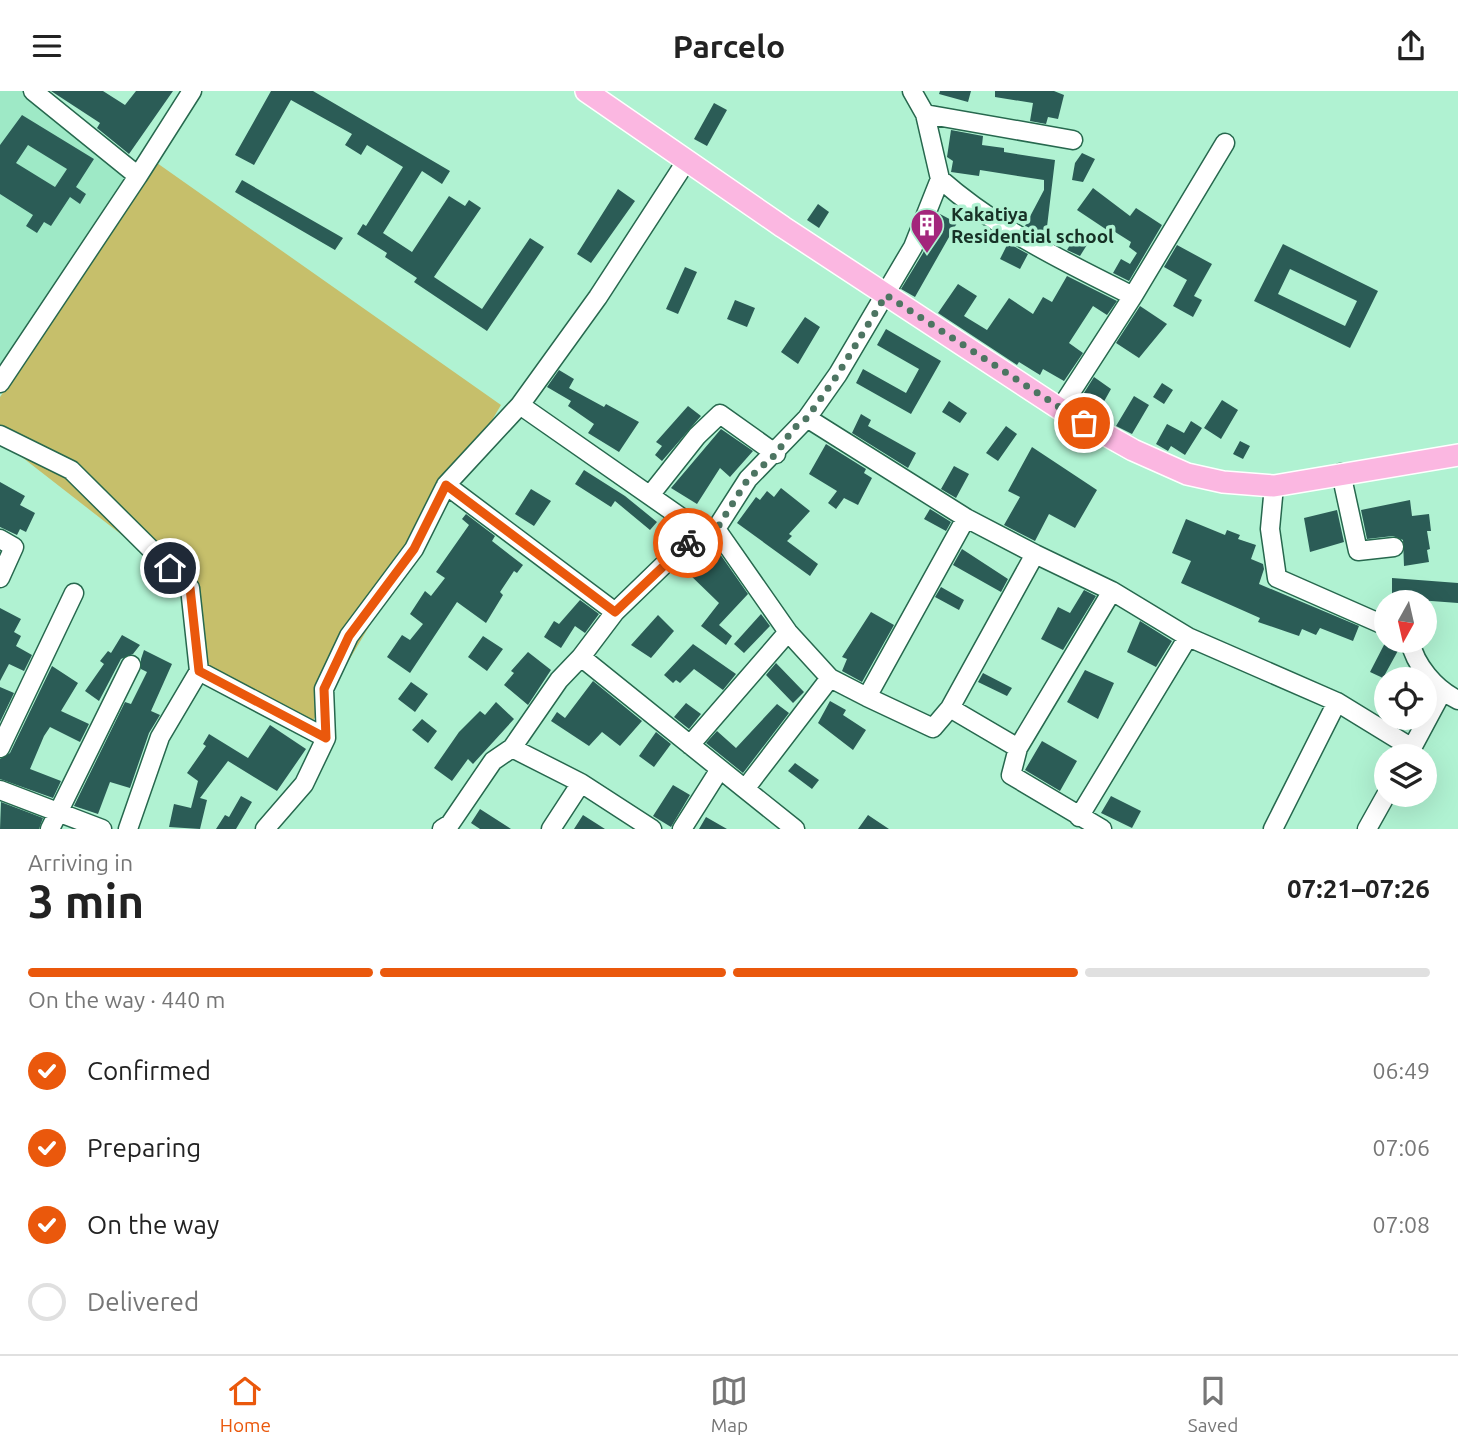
<!DOCTYPE html>
<html lang="en">
<head>
<meta charset="utf-8">
<style>
  body { margin:0; font-family:Ubuntu,sans-serif; background:#f2f2f2; color:#222; height:100vh; display:flex; flex-direction:column; font-size:26px; white-space:nowrap }
  * { box-sizing:border-box; margin:0 }
  p { font-size:23px; color:#767676 }
  .icon { flex:none; width:38px; height:38px; fill:none; stroke:currentColor; stroke-width:2; stroke-linecap:round; stroke-linejoin:round }
  .map { position:relative; height:738px; overflow:hidden }
  .drawer { display:flex; flex-direction:column; background:#fff; flex:1 }
  .drawer>* { flex:none }
  .needle { width:46px; rotate:188deg }
  .tools { position:absolute; left:1374px; top:499px; display:grid; gap:14px }
  .tools a { display:grid; place-items:center; width:63px; height:63px; border-radius:50%; background:#fff; box-shadow:0 7px 28px #0002; font-size:35px }
  .pin { position:absolute; display:grid; place-items:center; width:60px; height:60px; color:#fff; margin:-30px; border:4px solid #fff; border-radius:50%; box-shadow:0 2px 7px #0007 }
  .courier { position:absolute; display:grid; place-items:center; width:70px; height:70px; margin:-35px; border:5px solid #ea580c; border-radius:50%; background:#fff; color:#222; box-shadow:0 2px 9px #0007 }
  .overview em { font-style:normal; font-weight:700 }
  .overview div { display:flex; flex-direction:column-reverse }
  .overview { display:flex; align-items:center; justify-content:space-between; height:119px; padding:0 28px }
  h1 { font-size:46px; font-weight:700; line-height:52px }
  .bar { display:grid; grid-template-columns:repeat(4,1fr); gap:10px 7px; align-content:center; height:84px; padding:0 28px }
  .bar i { height:9px; border-radius:5px; background:#e0e0e0 }
  .bar .current { background:#ea580c }
  .bar p { grid-column:span 4 }
  ol { padding:0 28px; list-style:none }
  li { display:flex; align-items:center; gap:21px; height:77px }
  li p { margin-inline-start:auto }
  li .icon { padding:7px; border-radius:50%; background:#ea580c; color:#fff; stroke-width:4 }
  li:last-child { color:#767676 }
  li i { width:38px; height:38px; border:4px solid #e0e0e0; border-radius:50% }
  header { display:flex; justify-content:space-between; align-items:center; height:91px; padding:0 28px; background:#fff; font-size:32px; font-weight:700 }
  .menu { display:flex; justify-content:space-around; align-items:center; height:98px; border-top:2px solid #e0e0e0; background:#fff; font-size:19px; color:#767676 }
  .menu a { display:grid; justify-items:center; gap:4px }
  .menu .current { color:#ea580c }
  .map>svg:first-child { display:block }
  .built { fill:#9ee9c6 }
  .green { fill:#c6bf6b }
  .building { fill:#2b5c56; fill-rule:evenodd }
  .lines { fill:none; stroke-linecap:round; stroke-linejoin:round }
  .minor-casing { stroke:#27684e; stroke-width:21 }
  .major-casing { stroke:#fff; stroke-width:24 }
  .minor { stroke:#fff; stroke-width:18 }
  .major { stroke:#fbb7e1; stroke-width:21 }
  .done { stroke:#4d7562; stroke-width:7; stroke-dasharray:0 12.6 }
  .route { stroke:#ea580c; stroke-width:9 }
  .labels { text-anchor:middle; dominant-baseline:central; stroke-width:7; stroke-linejoin:round; paint-order:stroke }
  .poi-label { font-size:19px; font-weight:bold; fill:#173126; stroke:#b0f2d2; text-anchor:start }
</style>
</head>
<body>
<header><svg class="icon" aria-label="menu" viewBox="0 0 24 24"><path d="M4 6h16M4 12h16M4 18h16"/></svg>Parcelo<svg class="icon" aria-label="share" viewBox="0 0 24 24"><path d="M12 15V3M7 8l5-5 5 5M5 13v7h14v-7"/></svg></header>
<div class="map">
<svg width="1458" height="738" viewBox="0 0 1458 738">
  <rect width="100%" height="100%" fill="#b0f2d2"/>
  <path class="built" d="M0 0H46L142 77 0 283Z"/>
  <path class="green" d="M157 72 501 314 308 638 199 580 190 497 0 349V306Z"/>
  <path class="building" d="M51 0H103L125 14 136 0H173L129 63 97 37 100 32Z
    M271 0H313L450 80 442 93 422 80 383 142 412 161 449 105 465 115 469 109 481 117 434 186 482 218 530 147 544 156 487 240 414 191 417 187 385 166 387 162 357 143 363 133 366 135 403 76 367 54 361 64 345 54 352 43 291 9 254 74 235 64Z
    M940 0H971L968 11 939 3Z
    M995 0H1054L1064 4 1058 28 1048 26 1046 33 1030 30 1033 12 995 6Z
    M714 12 727 19 707 55 694 48Z
    M22 24 94 68 76 96 86 103 80 113 70 106 51 135 44 131 37 142 26 135 33 124 0 103V54ZM28 54 67 78 55 96 16 72Z
    M951 39 983 45 982 54 1004 57V61L1055 69 1046 144 1025 135 1044 99V89L980 79 979 85 951 81 953 70 947 66Z
    M1082 62 1095 68 1083 91 1072 89 1075 72Z
    M242 89 343 147 335 159 235 101Z
    M1093 97 1130 125 1136 117 1162 134 1129 190 1113 182 1121 168 1130 173 1137 162 1129 156 1131 151 1112 139 1110 141 1077 119Z
    M618 98 635 110 591 172 577 163Z
    M818 113 829 121 819 137 807 129Z
    M940 123 957 132 915 206 901 198 923 162Z
    M1077 142 1090 149 1080 165 1067 159Z
    M1008 152 1028 163 1020 178 1000 168Z
    M1283 153 1378 200 1350 257 1254 210ZM1290 178 1357 210 1345 235 1278 203Z
    M1177 154 1212 173 1194 205 1202 209 1193 226 1173 215 1187 189 1164 176Z
    M685 176 697 181 678 223 666 218Z
    M1067 185 1117 210 1107 224 1093 215 1069 252 1083 262 1064 290 1043 278 1040 284 1019 271 1017 274 938 222 958 193 977 205 964 225 987 239 1009 207 1033 223 1043 206 1052 211Z
    M735 209 755 217 747 236 727 228Z
    M1140 215 1167 233 1139 267 1116 252Z
    M805 226 820 236 798 273 781 261Z
    M886 238 941 270 911 323 856 292 863 278 906 302 919 278 877 254Z
    M559 279 574 288 569 297 604 316 606 313 639 331 619 361 588 342 594 333 568 315 571 310 547 296Z
    M1094 286 1111 298 1097 323 1077 313Z
    M1162 292 1173 299 1164 313 1153 306Z
    M1134 305 1149 314 1132 343 1116 335Z
    M1222 309 1238 319 1221 348 1204 337Z
    M949 310 967 322 960 332 942 321Z
    M688 315 701 325 662 370 655 364 662 355 656 351Z
    M861 323 871 329 868 335 916 362 908 377 852 342Z
    M1191 330 1202 337 1185 364 1171 355 1168 360 1156 353 1167 333 1184 342Z
    M1006 335 1017 343 998 370 986 362Z
    M721 338 753 360 730 386 720 377 697 413 671 397Z
    M1240 350 1250 355 1243 368 1233 363Z
    M826 353 866 378 864 382 872 387 858 414 844 407 836 418 828 412 837 400 809 383Z
    M1032 356 1097 399 1075 437 1049 423 1035 450 1004 434 1020 406 1008 400Z
    M954 375 969 383 956 407 941 398Z
    M584 379 625 405 657 431 650 439 615 410 611 416 575 393Z
    M0 391 25 405 20 414 35 422 26 441 20 438 17 444 0 436Z
    M781 397 810 420 789 443 792 445 787 450 818 473 810 485 737 432 756 406 760 409 767 400 774 406Z
    M531 398 551 410 534 435 515 423Z
    M1410 409 1412 425 1429 423 1431 440H1427L1430 458 1427 459 1429 471 1404 475 1403 449 1393 445 1367 448 1361 419Z
    M930 418 951 431 946 440 924 428Z
    M1337 419 1344 451 1310 461 1304 427Z
    M466 423 495 445 492 450 523 474 517 482 514 480 500 501 503 504 486 532 457 511 410 582 387 566 402 544 410 549 423 533 410 523 425 500 431 505 445 487 436 481 469 434 462 428Z
    M1186 428 1225 444 1227 439 1240 444 1238 448 1256 454 1251 468 1263 473 1264 478 1259 493 1359 535 1353 550 1320 537 1316 544 1302 538 1299 545 1258 531 1260 527 1181 492 1191 470 1172 462Z
    M713 453 748 503 719 534 732 545 726 554 701 535 719 512 686 480 700 460 704 463Z
    M962 458 1008 488 1001 501 953 474Z
    M1392 487 1458 492V512L1418 509 1419 504 1392 503Z
    M941 496 964 509 959 519 935 506Z
    M1084 499 1096 505 1063 559 1041 548 1058 516 1070 522Z
    M580 509 599 523 585 542 575 535 561 557 544 546 554 530 559 533Z
    M0 517 21 528 14 541 21 545 16 555 32 564 24 580 9 573 0 590Z
    M871 521 894 534 862 591 842 580 847 568 842 566Z
    M761 523 770 535 744 562 734 553Z
    M658 524 674 540 651 567 631 554Z
    M1140 530 1172 550 1156 576 1127 561Z
    M122 544 140 554 133 563 121 568 99 610 85 600 104 573 100 570 108 560 111 562Z
    M483 545 503 558 487 580 468 566Z
    M1386 550 1400 556 1383 587 1370 581Z
    M693 553 736 583 723 599 694 578 680 592 676 589 673 592 664 584Z
    M144 559 172 573 151 620 160 624 149 642 130 697 110 691 98 723 74 715 125 611 131 613 147 581 141 578V568Z
    M528 561 551 579 528 614 504 594 514 582 511 580Z
    M776 572 804 601 793 612 766 584Z
    M52 575 78 592 61 620 89 633 80 651 50 636 44 645 30 678 61 690 53 707 0 688V668L10 662Z
    M1085 579 1114 592 1098 628 1067 611Z
    M983 582 1012 597 1007 605 978 591Z
    M593 590 642 630 620 655 602 641 589 655 551 630 557 621 565 627Z
    M411 591 428 603 415 621 398 608Z
    M0 596 14 602 0 631Z
    M830 610 846 619 843 624 866 639 853 659 818 632Z
    M496 611 514 628 473 673 468 668 452 690 434 677 459 641 480 620 485 624Z
    M686 612 701 623 689 638 674 626Z
    M777 613 789 622 743 682 706 652 717 640 736 657Z
    M422 628 437 640 428 652 412 639Z
    M270 634 306 658 277 700 228 670 200 707 207 709 200 738 169 736 174 713 191 717 198 690 187 682 206 655 203 653 209 643 248 667Z
    M656 641 671 653 654 676 639 665Z
    M1042 650 1077 670 1060 700 1025 679Z
    M795 672 819 689 812 698 788 680Z
    M673 694 690 704 671 736 653 725Z
    M241 705 252 711 236 738H216L225 724 229 726Z
    M1111 705 1141 720 1132 737 1101 722Z
    M1 711 43 727 39 738H0Z
    M480 718 511 738H480L471 732Z
    M583 724 605 738H574Z
    M868 724 889 738H858Z
    M706 726 727 738H699Z"/>
  <g class="lines">
    <defs>
      <path id="minor" d="M33 0 138 85 192 0
        M925 23 1073 49
        M687 69 598 206 520 314 702 441
        M940 88C998 139 1065 171 1133 205
        M0 292 138 85
        M1060 318 1133 205 1225 52
        M807 327 966 427
        M0 344 71 379 190 497 199 580 160 646 128 738
        M1341 382 1358 460 1394 456
        M446 394 615 521
        M1274 395 1270 438 1277 487 1386 535
        M651 403 697 345 720 323 776 363
        M716 438 788 541 830 587 867 606
        M0 448 14 456 0 487
        M1410 550C1415 574 1435 598 1458 609
        M581 566 745 698 830 587
        M199 580 326 647
        M950 617 933 637 867 606 966 427 1035 463
        M690 654 788 541
        M0 657 74 502
        M512 657 581 692 652 738
        M1018 657 950 617 1035 463 1112 500
        M745 698 795 738
        M0 699 102 738
        M1079 726 1188 546
        M50 738 131 574
        M265 738 304 693 326 647 324 598 349 545 414 458 446 394 520 314
        M442 738 450 733 493 670 512 657 559 589 581 566 615 521 677 461 702 441 716 438 748 388 807 327 838 283 913 156 940 88 925 23 912 0
        M551 738 581 692
        M682 738 720 678
        M1102 738 1011 684 1018 657 1112 500 1188 546 1337 611 1412 657 1442 601
        M1273 738 1337 611
        M1367 738 1386 704"/>
      <path id="major" d="M586 0 783 136 1060 318 1133 359 1187 383 1223 391 1274 395 1458 364"/>
    </defs>
    <use href="#minor" class="minor-casing"/>
    <use href="#major" class="major-casing"/>
    <use href="#minor" class="minor"/>
    <use href="#major" class="major"/>
  </g>
  <g class="lines">
    <path class="done" d="M688 452 702 441 716 439 748 388 776 363 793 338 807 327 838 283 886 204 1084 332"/>
    <path class="route" d="M170 477 190 497 199 580 326 647 324 598 349 545 414 458 446 394 615 521 688 452"/>
  </g>
  <defs>
    <symbol id="building-pin" viewBox="-11 -11 22 30"><path d="M0 17L-7.5 6A9.5 9.5 0 1 1 7.5 6Z" fill="#a3277c" stroke="#b0f2d2"/><path d="M-4-6H4V6H1V3H-1V6H-4ZM-2.5-4.3h1.7v1.8h-1.7ZM.8-4.3h1.7v1.8H.8ZM-2.5-1h1.7V.8h-1.7ZM.8-1h1.7V.8H.8Z" fill="#fff"/></symbol>
  </defs>
  <g fill-rule="evenodd">
    <use href="#building-pin" x="908" y="115" width="38" height="52"/>
  </g>
  <g class="labels">
    <g class="poi-label">
      <text x="951" y="123">Kakatiya<tspan x="951" dy="22">Residential school</tspan></text>
    </g>
  </g>
</svg>
<div class="tools">
<a><svg class="needle" viewBox="-14 -14 28 28"><path d="M0-13l5 13h-10z" fill="#e53935"/><path d="M0 13l5-13h-10z" fill="#767676"/></svg></a>
<a><svg class="icon" aria-label="locate" viewBox="0 0 24 24"><circle cx="12" cy="12" r="6"/><path d="M12 2v4M12 18v4M2 12h4M18 12h4"/></svg></a>
<a><svg class="icon" aria-label="layers" viewBox="0 0 24 24"><path d="M12 4l9 5-9 5-9-5zM3 14l9 5 9-5"/></svg></a>
</div>
<div class="pin" style="left:1084px;top:332px;background:#ea580c"><svg class="icon" aria-label="bag" viewBox="0 0 24 24"><path d="M5 8h14l-1 12H6zM9 8a3 3 0 0 1 6 0"/></svg></div>
<div class="pin" style="left:170px;top:477px;background:#1f2937"><svg class="icon" aria-label="home" viewBox="0 0 24 24"><path d="M3 11l9-7 9 7M6 9v11h12V9"/></svg></div>
<div class="courier" style="left:688px;top:452px"><svg class="icon" aria-label="bike" viewBox="0 0 24 24"><circle cx="6" cy="16" r="4"/><circle cx="18" cy="16" r="4"/><path d="M6 16l4-8h5l3 8M10 8l3 8H6M13 5h3"/></svg></div>
</div>
<section class="drawer">
<div class="overview"><div><h1>3 min</h1><p>Arriving in</p></div><em>07:21–07:26</em></div>
<div class="bar"><i class="current"></i><i class="current"></i><i class="current"></i><i></i><p>On the way · 440 m</p></div>
<ol>
<li><svg class="icon" aria-label="check" viewBox="0 0 24 24"><path d="M5 12l5 5 9-10"/></svg>Confirmed<p>06:49</p></li>
<li><svg class="icon" aria-label="check" viewBox="0 0 24 24"><path d="M5 12l5 5 9-10"/></svg>Preparing<p>07:06</p></li>
<li><svg class="icon" aria-label="check" viewBox="0 0 24 24"><path d="M5 12l5 5 9-10"/></svg>On the way<p>07:08</p></li>
<li><i></i>Delivered</li>
</ol>
</section>
<nav class="menu">
<a class="current"><svg class="icon" aria-label="home" viewBox="0 0 24 24"><path d="M3 11l9-7 9 7M6 9v11h12V9"/></svg>Home</a>
<a><svg class="icon" aria-label="map" viewBox="0 0 24 24"><path d="M3 6l6-2 6 2 6-2v14l-6 2-6-2-6 2zM9 4v14M15 6v14"/></svg>Map</a>
<a><svg class="icon" aria-label="saved" viewBox="0 0 24 24"><path d="M7 4h10v16l-5-4-5 4z"/></svg>Saved</a>
</nav>
</body>
</html>
